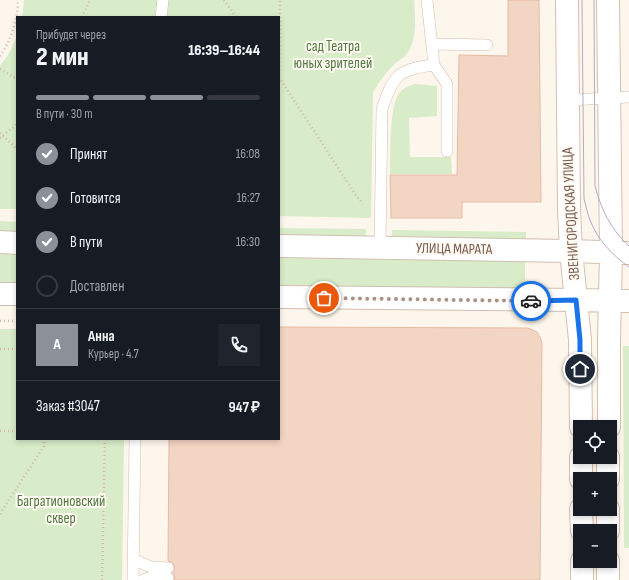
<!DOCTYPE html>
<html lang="ru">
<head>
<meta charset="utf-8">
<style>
  body { margin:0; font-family:"Sofia Sans Condensed",sans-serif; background:#20242c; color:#f1f3f6; height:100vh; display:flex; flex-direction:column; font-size:15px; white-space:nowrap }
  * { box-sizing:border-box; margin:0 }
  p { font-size:13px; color:#9ea1a6 }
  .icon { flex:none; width:22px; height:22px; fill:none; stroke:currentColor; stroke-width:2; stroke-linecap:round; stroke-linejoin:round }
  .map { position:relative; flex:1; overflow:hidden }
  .side { position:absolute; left:16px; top:16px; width:264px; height:424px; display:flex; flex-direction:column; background:#171b24; border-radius:0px; box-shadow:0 2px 6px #0003 }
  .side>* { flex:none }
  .controls { position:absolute; left:573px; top:420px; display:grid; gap:8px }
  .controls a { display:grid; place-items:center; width:44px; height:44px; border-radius:0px; background:#171b24; box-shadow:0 2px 6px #0003; font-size:20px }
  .pin { position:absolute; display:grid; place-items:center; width:34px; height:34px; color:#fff; margin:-17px; border:2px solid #fff; border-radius:50%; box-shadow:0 1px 4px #0007 }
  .courier { position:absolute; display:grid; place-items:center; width:40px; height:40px; margin:-20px; border:3px solid #1a73e8; border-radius:50%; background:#fff; color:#222; box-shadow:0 1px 5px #0007 }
  .overview em { font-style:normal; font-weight:800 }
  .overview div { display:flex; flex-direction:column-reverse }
  .overview { display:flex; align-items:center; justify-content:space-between; height:68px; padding:0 20px }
  h1 { font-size:26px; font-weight:800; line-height:30px }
  .bar { display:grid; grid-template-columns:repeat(4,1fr); gap:6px 4px; align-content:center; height:48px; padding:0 20px }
  .bar i { height:5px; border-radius:3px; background:#363941 }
  .bar .selected { background:#8c9099 }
  .bar p { grid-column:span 4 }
  .line { display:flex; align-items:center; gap:10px; padding:0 20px; border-top:1px solid #363941 }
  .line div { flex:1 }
  .round { display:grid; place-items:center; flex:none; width:42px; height:42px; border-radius:0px; background:#20242c }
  ol { padding:0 20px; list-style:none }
  li { display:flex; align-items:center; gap:12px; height:44px }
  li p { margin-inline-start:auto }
  li .icon { padding:4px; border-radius:50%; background:#8c9099; color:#fff; stroke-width:4 }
  li:last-child { color:#9ea1a6 }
  li i { width:22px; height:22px; border:2px solid #363941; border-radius:50% }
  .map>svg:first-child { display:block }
  .green { fill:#d8ecc9 }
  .building { fill:#f3d5c3; stroke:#e6bba3 }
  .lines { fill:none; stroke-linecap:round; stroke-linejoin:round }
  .lane-casing { stroke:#d1beb0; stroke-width:12 }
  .street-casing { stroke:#d1beb0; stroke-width:24 }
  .secondary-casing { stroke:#d6c0b0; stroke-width:24 }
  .path { stroke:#d9b8a5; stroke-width:2.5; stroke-dasharray:1 3; stroke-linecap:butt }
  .lane { stroke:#fff; stroke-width:11 }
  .street { stroke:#fff; stroke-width:22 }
  .secondary { stroke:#fff; stroke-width:22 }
  .tram { stroke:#b9a8c9; stroke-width:1 }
  .done { stroke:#a89285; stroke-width:4; stroke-dasharray:0 7.2 }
  .route { stroke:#1a73e8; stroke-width:5 }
  .labels { text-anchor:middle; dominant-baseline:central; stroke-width:4; stroke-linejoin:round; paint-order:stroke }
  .park-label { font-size:15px; fill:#537a41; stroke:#fffaf3 }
  .street-label { font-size:15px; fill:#7a5c4d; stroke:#fffaf3 }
</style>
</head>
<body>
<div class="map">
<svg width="629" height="580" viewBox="0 0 629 580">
  <rect width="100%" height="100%" fill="#fdf6ec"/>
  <path class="green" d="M24 0H414C415 18 418 40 406 55 403 59 397 61 394 65 385 73 379 82 373 93L371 218 279 216V17H22Z
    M17 37V209H0V66L8 55Z
    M415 84 437 86V116L409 118 410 157H451L452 174H390C391 155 388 104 401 91 405 87 410 86 415 84Z
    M0 221 17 222V232L0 231Z
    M279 228 366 229V236L279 235Z
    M392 230 526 232V239L392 236Z
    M0 254H17V282H0Z
    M279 258 525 261V289L279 285Z
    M0 329H17V439H124L122 580H0Z
    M623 346H629V548H624Z"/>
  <path class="building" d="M508 0H539L541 202H462V218H391L390 175H457L459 55 508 56Z
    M279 327 528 328 537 332 540 337 542 343 540 580H175L174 575 173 573 175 569 174 565 172 562 168 561 169 439H279Z"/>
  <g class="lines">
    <defs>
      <path id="lane" d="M161 17 163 0
        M432 44 487 45
        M434 65 447 84V151
        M568 100 629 97
        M380 248 382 109C393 75 399 69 434 65L427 0
        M133 559 151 567 168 568
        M133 580 135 439
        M143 580 152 577 168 578"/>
      <path id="street" d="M0 242 17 243
        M279 246 571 251
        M0 294H17
        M279 297 576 300"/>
      <path id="secondary" d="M567 0 569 209 571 251 580 340 581 427
        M608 0 611 252 609 341V427
        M571 251 629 253
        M576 300 629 301
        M581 457V479
        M608 479V457
        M581 509 582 531
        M608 531V509
        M582 561V580
        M608 580V561"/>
    </defs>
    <use href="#lane" class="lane-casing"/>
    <use href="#street" class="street-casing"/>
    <use href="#secondary" class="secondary-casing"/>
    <path class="path" d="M224 0 236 17
      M82 17 90 0
      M0 56C11 41 18 19 18 0
      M0 69 17 79
      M279 77 355 194 363 204
      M279 82 280 0
      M0 133 17 149
      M0 138 17 124
      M0 321H17
      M0 349H17
      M0 431H17
      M0 514 44 446V439
      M102 580 105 439"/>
    <use href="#lane" class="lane"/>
    <use href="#street" class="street"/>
    <use href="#secondary" class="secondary"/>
    <path class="tram" d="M582 0 584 199C586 205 587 213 590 220 597 239 613 256 629 267
      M594 0 595 186C601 209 611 230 629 246"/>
  </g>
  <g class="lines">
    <path class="done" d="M324 298 531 301"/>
    <path class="route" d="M531 301 576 300 580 340V369"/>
  </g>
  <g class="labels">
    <g class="park-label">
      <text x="333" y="46">сад Театра<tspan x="333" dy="17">юных зрителей</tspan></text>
      <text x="61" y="501">Багратионовский<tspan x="61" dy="17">сквер</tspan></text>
    </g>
    <g class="street-label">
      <text transform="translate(571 214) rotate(-93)">ЗВЕНИГОРОДСКАЯ УЛИЦА</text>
      <text transform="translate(454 249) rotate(1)">УЛИЦА МАРАТА</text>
    </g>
  </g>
</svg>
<div class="controls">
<a><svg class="icon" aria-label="locate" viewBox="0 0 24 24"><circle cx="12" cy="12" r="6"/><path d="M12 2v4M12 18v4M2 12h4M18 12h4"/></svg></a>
<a>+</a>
<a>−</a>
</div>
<div class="pin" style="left:324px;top:298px;background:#ea580c"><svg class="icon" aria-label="bag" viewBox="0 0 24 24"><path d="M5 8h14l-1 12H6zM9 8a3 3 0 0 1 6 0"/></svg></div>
<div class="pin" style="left:580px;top:369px;background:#1f2937"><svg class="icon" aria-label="home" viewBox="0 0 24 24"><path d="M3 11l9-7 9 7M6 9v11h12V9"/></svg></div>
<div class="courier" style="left:531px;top:301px"><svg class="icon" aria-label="car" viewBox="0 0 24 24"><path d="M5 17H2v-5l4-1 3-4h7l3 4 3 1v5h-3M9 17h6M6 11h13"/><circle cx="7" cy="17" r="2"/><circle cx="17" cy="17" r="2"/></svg></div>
<section class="side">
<div class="overview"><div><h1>2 мин</h1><p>Прибудет через</p></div><em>16:39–16:44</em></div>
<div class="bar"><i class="selected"></i><i class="selected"></i><i class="selected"></i><i></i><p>В пути · 30 m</p></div>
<ol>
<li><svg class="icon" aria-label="check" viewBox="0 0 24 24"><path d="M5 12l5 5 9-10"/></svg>Принят<p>16:08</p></li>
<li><svg class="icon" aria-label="check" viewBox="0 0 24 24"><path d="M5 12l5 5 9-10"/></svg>Готовится<p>16:27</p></li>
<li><svg class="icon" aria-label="check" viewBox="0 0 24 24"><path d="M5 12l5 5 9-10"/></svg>В пути<p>16:30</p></li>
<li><i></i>Доставлен</li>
</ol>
<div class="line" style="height:72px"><b class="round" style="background:#8c9099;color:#fff">А</b><div><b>Анна</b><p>Курьер · 4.7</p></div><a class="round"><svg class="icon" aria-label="phone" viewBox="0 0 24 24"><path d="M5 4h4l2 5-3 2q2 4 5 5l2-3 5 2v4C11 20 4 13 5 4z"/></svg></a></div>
<div class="line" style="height:52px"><div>Заказ #3047</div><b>947 ₽</b></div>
</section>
</div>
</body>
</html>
